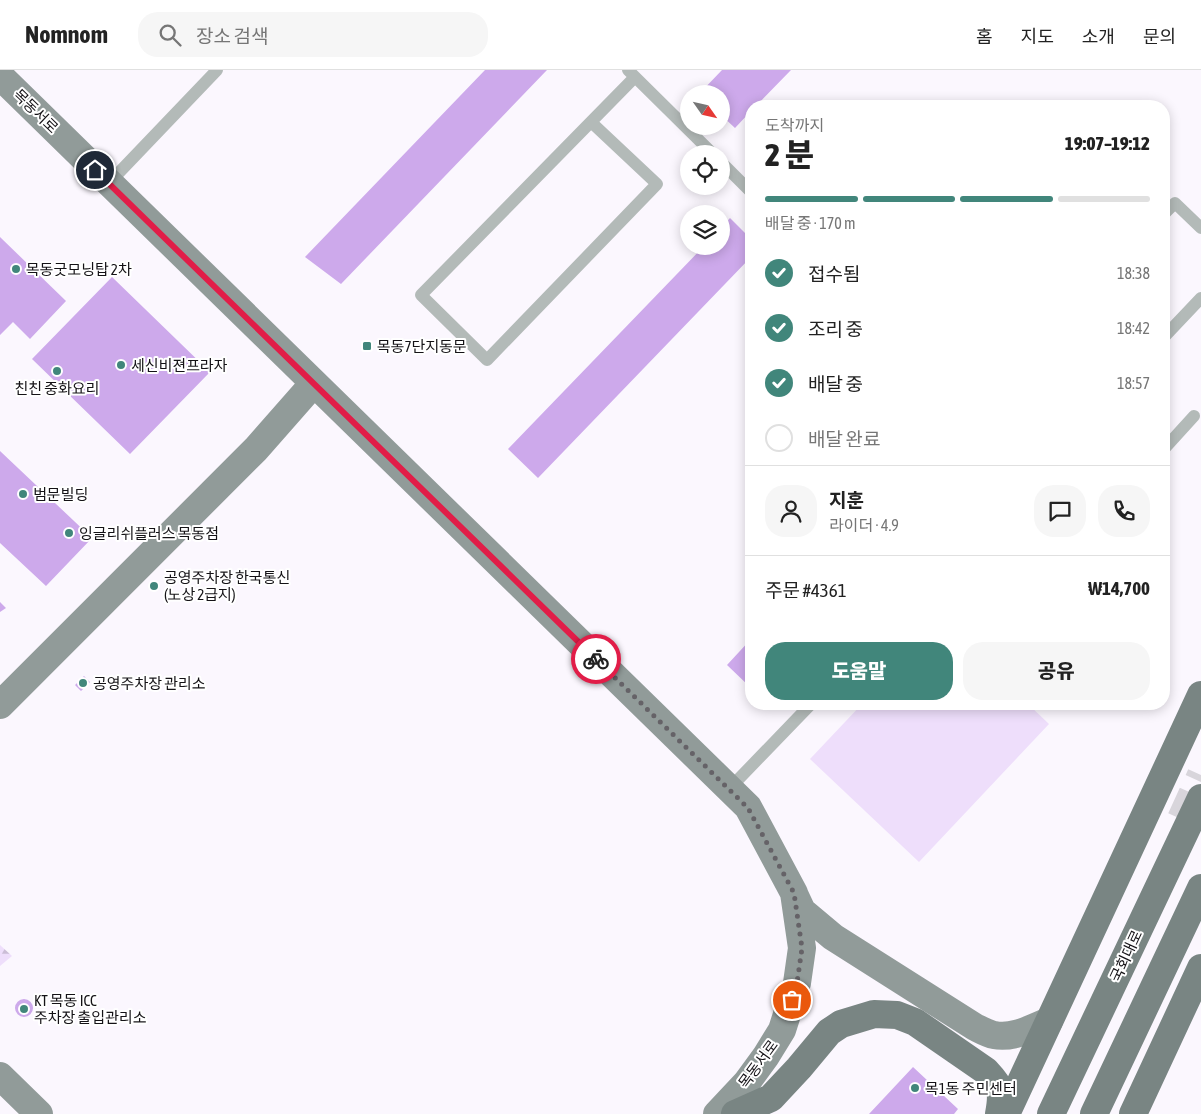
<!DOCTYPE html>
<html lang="ko">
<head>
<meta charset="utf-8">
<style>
  body { margin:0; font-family:"Asap Condensed","Noto Sans KR",sans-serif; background:#f6f6f6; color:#222; height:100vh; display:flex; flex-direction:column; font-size:19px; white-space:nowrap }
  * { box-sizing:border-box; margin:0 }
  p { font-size:16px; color:#767676 }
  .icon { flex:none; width:28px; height:28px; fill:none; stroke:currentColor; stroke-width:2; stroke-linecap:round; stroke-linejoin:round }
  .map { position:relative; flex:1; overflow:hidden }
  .details { position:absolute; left:745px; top:30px; width:425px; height:610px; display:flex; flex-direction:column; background:#fff; border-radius:20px; box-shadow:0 2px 12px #0003 }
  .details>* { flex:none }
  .needle { width:32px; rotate:124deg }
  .fabs { position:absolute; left:680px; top:15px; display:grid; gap:10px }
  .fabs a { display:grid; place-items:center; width:50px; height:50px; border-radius:50%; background:#fff; box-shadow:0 2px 12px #0003; font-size:25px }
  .pin { position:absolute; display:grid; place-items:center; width:42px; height:42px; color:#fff; margin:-21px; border:2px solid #fff; border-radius:50%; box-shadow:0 1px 5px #0007 }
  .courier { position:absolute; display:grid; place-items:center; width:50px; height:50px; margin:-25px; border:4px solid #e11d48; border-radius:50%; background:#fff; color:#222; box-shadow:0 1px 6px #0007 }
  .headline em { font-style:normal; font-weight:800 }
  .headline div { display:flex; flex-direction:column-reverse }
  .headline { display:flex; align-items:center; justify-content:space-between; height:85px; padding:0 20px }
  h1 { font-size:32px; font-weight:800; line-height:38px }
  .bar { display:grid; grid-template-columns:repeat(4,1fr); gap:8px 5px; align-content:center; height:60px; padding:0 20px }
  .bar i { height:6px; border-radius:4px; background:#e0e0e0 }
  .bar .active { background:#41867b }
  .bar p { grid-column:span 4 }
  .line { display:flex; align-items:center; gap:12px; padding:0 20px; border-top:1px solid #e0e0e0 }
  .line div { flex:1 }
  .round { display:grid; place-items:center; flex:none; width:52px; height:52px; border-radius:20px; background:#f6f6f6 }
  ol { padding:0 20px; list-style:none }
  li { display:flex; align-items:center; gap:15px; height:55px }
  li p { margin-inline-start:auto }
  li .icon { padding:5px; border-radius:50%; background:#41867b; color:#fff; stroke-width:4 }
  li:last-child { color:#767676 }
  li i { width:28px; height:28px; border:2px solid #e0e0e0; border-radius:50% }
  .action { display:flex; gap:10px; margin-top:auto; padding:10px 20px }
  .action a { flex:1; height:58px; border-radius:20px; background:#41867b; color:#fff; font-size:20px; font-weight:800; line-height:58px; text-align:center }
  .action a+a { background:#f6f6f6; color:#222 }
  header { display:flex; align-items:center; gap:30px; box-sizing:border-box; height:70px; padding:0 25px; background:#fff; border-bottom:1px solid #e0e0e0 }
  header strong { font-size:24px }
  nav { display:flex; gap:28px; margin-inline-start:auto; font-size:18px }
  .search { width:350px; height:45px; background:#f6f6f6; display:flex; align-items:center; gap:12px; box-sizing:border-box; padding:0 18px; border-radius:20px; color:#767676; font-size:19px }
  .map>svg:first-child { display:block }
  .forest { fill:url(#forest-firs) }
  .pitch { fill:#eedefb }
  .building { fill:#cda9eb }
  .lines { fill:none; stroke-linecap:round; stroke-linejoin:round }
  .highway-tunnel { stroke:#d8d5db; stroke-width:28; stroke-dasharray:28 14; stroke-linecap:butt }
  .lane { stroke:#b3bab8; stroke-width:12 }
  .secondary { stroke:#919b99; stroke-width:28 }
  .primary { stroke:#798583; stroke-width:28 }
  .done { stroke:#656267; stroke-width:5; stroke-dasharray:0 9 }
  .route { stroke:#e11d48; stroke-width:6 }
  .poi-dot { fill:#41867b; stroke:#fff; stroke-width:2 }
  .labels { text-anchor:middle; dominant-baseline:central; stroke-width:4; stroke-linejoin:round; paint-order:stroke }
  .street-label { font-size:15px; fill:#141216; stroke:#fff }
  .poi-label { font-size:15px; fill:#141216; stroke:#fff; text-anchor:start }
</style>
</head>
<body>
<header>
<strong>Nomnom</strong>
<div class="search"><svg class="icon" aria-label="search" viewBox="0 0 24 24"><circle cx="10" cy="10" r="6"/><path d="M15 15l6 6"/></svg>장소 검색</div>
<nav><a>홈</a><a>지도</a><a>소개</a><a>문의</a></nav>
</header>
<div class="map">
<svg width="1201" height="1044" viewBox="0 0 1201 1044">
  <defs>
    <pattern id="forest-firs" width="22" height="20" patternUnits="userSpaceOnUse" patternTransform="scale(1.25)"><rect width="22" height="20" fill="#eedefb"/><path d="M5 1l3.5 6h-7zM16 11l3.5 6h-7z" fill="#cbbdd6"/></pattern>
  </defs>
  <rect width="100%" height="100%" fill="#fbf7fe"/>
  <path class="forest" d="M0 875 12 886 0 896Z"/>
  <path class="pitch" d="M862 634H1028L1049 654 919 792 810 689Z"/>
  <path class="building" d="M485 0H547L341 214 305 187Z
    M722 0H791L756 36H751V41L735 58 721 45V24H699Z
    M730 148 751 169V187L538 408 508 379 704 176H721V158Z
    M0 167 66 231 30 269 13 252 0 265Z
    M112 207 210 302 130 384 32 289Z
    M0 381 92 468 46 516 0 473Z
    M0 532 6 538 0 542Z
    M751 569V618L727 595Z
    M84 606 90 612 81 621 75 615Z
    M15 938a9 9 0 1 1 18 0a9 9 0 1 1-18 0Z
    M913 997 958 1039 954 1044H869Z"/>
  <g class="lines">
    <path class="highway-tunnel" d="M1181 749 1201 705"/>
    <path class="lane" d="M628 0 713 84
      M591 52 657 114 487 290 421 225 635 7
      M721 92 751 122
      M109 113 217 0
      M1164 144 1175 133 1201 158
      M1164 267 1201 228
      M1164 379 1194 346
      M729 719 811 634"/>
    <path class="secondary" d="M0 6 748 737 794 823 802 878 797 913 782 960 766 986 747 1012 717 1044
      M0 635 256 379 314 313
      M795 826 802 841 833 867 975 957C981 960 988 964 994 965 1013 969 1032 958 1049 951
      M0 1006 39 1044"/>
    <path class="primary" d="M735 1044 771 1028 799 998 829 962 841 954 874 944 897 945 915 952 986 1001C1002 1018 1003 1022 999 1044
      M1006 1044 1201 625
      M1051 1044 1201 728
      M1094 1044 1201 818
      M1133 1044 1201 898"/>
  </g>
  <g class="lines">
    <path class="done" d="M596 589 748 738 794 823 802 878 797 913 792 930"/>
    <path class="route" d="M95 100 596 589"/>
  </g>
  <g class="poi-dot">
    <circle cx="16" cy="199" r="5"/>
    <rect x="362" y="271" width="10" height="10" rx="2.5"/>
    <circle cx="121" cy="295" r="5"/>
    <circle cx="57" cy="301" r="5"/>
    <circle cx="23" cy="424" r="5"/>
    <circle cx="69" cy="463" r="5"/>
    <circle cx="154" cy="516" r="5"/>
    <circle cx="83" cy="613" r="5"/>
    <circle cx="24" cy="939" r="5"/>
    <circle cx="915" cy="1018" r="5"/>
  </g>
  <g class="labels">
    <g class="street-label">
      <text transform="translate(36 41) rotate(44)">목동서로</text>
      <text transform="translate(1126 886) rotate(-65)">국회대로</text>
      <text transform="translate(758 994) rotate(-54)">목동서로</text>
    </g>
    <g class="poi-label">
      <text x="26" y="199">목동굿모닝탑 2차</text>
      <text x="377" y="276">목동7단지동문</text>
      <text x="131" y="295">세신비젼프라자</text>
      <text x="57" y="318" text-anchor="middle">친친 중화요리</text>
      <text x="33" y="424">범문빌딩</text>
      <text x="79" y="463">잉글리쉬플러스 목동점</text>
      <text x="164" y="507">공영주차장 한국통신<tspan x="164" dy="17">(노상 2급지)</tspan></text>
      <text x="93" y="613">공영주차장 관리소</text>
      <text x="34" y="930">KT 목동 ICC<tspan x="34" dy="17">주차장 출입관리소</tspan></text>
      <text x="925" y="1018">목1동 주민센터</text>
    </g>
  </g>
</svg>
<div class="fabs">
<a><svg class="needle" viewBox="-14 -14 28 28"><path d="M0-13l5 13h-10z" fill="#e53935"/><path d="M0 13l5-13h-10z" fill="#767676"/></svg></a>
<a><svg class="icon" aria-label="locate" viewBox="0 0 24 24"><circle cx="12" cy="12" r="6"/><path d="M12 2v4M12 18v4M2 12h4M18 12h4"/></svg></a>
<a><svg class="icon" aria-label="layers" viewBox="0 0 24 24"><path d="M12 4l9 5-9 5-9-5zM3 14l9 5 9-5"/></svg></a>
</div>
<div class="pin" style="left:792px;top:930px;background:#ea580c"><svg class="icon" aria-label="bag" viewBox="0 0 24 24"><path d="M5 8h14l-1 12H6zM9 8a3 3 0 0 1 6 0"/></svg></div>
<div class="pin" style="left:95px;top:100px;background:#1f2937"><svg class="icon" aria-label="home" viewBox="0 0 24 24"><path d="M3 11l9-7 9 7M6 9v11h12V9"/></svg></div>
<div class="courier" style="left:596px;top:589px"><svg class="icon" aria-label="bike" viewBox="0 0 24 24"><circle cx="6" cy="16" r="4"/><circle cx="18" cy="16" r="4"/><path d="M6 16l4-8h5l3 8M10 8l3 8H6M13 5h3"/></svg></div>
<section class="details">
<div class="headline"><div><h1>2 분</h1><p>도착까지</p></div><em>19:07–19:12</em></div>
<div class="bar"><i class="active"></i><i class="active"></i><i class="active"></i><i></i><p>배달 중 · 170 m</p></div>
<ol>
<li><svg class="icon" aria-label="check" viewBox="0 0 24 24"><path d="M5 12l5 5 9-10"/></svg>접수됨<p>18:38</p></li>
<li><svg class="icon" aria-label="check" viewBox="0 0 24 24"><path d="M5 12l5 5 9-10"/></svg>조리 중<p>18:42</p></li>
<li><svg class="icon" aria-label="check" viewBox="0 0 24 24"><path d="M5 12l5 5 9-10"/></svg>배달 중<p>18:57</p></li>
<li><i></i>배달 완료</li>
</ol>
<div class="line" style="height:90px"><a class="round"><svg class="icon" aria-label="person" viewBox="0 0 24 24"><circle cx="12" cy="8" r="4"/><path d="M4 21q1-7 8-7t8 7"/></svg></a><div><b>지훈</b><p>라이더 · 4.9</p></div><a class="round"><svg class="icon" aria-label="chat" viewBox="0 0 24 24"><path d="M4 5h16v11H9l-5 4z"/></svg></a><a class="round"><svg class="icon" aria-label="phone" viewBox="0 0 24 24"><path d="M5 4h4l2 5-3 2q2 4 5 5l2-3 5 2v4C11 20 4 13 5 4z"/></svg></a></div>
<div class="line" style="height:65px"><div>주문 #4361</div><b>₩14,700</b></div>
<div class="action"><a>도움말</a><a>공유</a></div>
</section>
</div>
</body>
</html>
